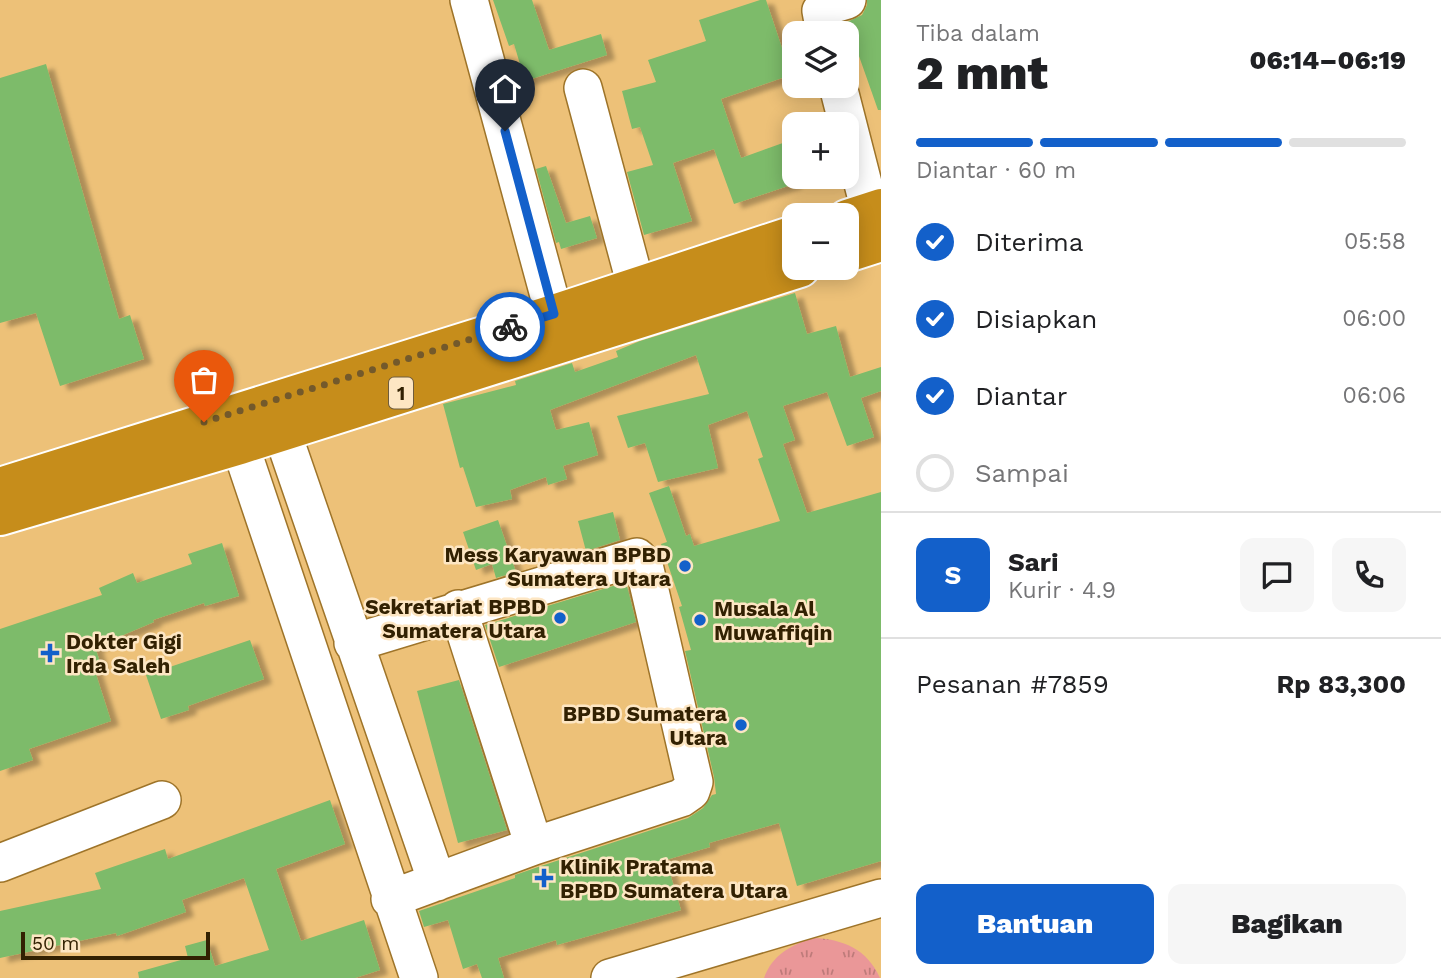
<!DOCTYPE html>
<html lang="id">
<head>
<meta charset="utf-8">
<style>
  body { margin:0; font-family:"Work Sans",sans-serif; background:#f6f6f6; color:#202124; height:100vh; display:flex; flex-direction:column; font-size:26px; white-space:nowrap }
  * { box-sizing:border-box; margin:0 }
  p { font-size:23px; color:#757577 }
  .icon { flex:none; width:38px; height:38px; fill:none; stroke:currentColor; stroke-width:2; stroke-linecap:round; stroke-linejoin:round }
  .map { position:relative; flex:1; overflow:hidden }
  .panel { display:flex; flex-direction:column; background:#fff; width:560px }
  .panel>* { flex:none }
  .tools { position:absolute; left:782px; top:21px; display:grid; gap:14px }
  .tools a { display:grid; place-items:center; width:77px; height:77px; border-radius:14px; background:#fff; box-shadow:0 4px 18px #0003; font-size:35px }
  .scale { position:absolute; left:21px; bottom:18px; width:189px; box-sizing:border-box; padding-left:7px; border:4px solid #322102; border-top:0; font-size:19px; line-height:24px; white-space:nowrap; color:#322102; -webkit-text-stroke:5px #fde6c3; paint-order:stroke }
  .pin { position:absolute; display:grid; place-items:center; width:60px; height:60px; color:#fff; margin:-72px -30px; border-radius:50% 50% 50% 0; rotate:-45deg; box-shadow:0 0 7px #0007 }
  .pin .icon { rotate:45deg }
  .courier { position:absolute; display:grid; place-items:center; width:70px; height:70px; margin:-35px; border:5px solid #1360ca; border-radius:50%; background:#fff; color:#222; box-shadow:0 2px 9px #0007 }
  .head em { font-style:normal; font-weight:800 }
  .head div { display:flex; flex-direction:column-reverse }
  .head { display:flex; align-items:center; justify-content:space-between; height:119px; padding:0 35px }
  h1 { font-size:46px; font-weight:800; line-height:52px }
  .bar { display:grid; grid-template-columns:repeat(4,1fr); gap:10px 7px; align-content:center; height:84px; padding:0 35px }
  .bar i { height:9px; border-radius:5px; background:#e0e0e0 }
  .bar .active { background:#1360ca }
  .bar p { grid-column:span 4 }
  .line { display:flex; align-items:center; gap:18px; padding:0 35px; border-top:2px solid #e0e0e0 }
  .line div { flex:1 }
  .round { display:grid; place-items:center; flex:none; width:74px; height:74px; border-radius:14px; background:#f6f6f6 }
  ol { padding:0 35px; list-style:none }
  li { display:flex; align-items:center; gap:21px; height:77px }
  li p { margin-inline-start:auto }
  li .icon { padding:7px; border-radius:50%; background:#1360ca; color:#fff; stroke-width:4 }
  li:last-child { color:#757577 }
  li i { width:38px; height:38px; border:4px solid #e0e0e0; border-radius:50% }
  .action { display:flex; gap:14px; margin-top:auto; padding:14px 35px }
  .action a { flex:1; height:80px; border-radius:14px; background:#1360ca; color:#fff; font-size:28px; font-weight:800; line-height:80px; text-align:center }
  .action a+a { background:#f6f6f6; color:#202124 }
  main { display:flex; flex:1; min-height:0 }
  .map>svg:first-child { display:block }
  .grass { fill:url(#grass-tufts) }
  .building { fill:#7dbb6a; filter:url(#shadow) }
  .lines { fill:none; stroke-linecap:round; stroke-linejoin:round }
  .minor-casing { stroke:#9e7429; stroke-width:40 }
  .highway-casing { stroke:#fff; stroke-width:42 }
  .minor { stroke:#fff; stroke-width:37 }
  .highway { stroke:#c68d1b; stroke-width:38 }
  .done { stroke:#73592b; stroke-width:7; stroke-dasharray:0 12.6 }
  .route { stroke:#1360ca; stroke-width:9 }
  .poi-dot { fill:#1360ca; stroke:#fde6c3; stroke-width:2.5 }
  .labels { text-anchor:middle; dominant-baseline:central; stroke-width:5; stroke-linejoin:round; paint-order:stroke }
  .shield { fill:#fde6c3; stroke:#6f5c3c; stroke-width:2 }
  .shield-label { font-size:19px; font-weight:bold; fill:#322102 }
  .poi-label { font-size:21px; font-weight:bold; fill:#322102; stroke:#fde6c3; text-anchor:end }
</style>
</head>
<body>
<main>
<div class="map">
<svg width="881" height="978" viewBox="0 0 881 978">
  <defs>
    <pattern id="grass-tufts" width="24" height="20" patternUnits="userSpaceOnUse" patternTransform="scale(1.75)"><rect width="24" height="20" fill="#ea9798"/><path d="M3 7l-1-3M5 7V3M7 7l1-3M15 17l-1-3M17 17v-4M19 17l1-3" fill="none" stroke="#be7b7a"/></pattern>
    <filter id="shadow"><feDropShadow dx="8" dy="4.5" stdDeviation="2" flood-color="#0004"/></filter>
  </defs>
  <rect width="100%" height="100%" fill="#edc178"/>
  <path class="grass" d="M813 938C843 939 867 949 880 978H764C772 955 791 945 813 938Z"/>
  <path class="building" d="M493 0H532L549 50 601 34 607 55 525 81 514 44 509 46Z
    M760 0H766L791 75 721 99 741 158 794 139V184L734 204 714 149 673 163 692 221 644 235 627 172 653 165 640 127 632 129 622 91 656 82 648 60 706 41 699 20Z
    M867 0H881V110H878L847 22 862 15 867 5Z
    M46 64 119 319 130 315 144 359 60 386 36 313 0 323V78Z
    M546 166 566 223 590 216 597 238 561 249 559 242 556 243 536 169Z
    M795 293 807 334 836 326 850 377 881 367V391L861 398 874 437 847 446 827 392 783 406 795 440 783 444 807 513 881 492V861L797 886 779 823 709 843 710 847 666 860 681 910 557 945 556 940 498 958 504 978H482L477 964 463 969 448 920 424 927 419 911 515 878V875L541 866 688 818 703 808 712 795 716 794 714 777 685 651 691 650 679 607 682 606 661 544 667 542 649 493 669 486 686 536 690 534 694 546 780 521 758 459 763 457 747 411 708 425 718 468 658 482 645 443 628 448 617 416 709 394 696 355 550 410 556 430 589 422 598 455 563 466 567 479 548 485 546 477 510 490 512 499 476 507 463 467 460 468 443 404 516 385 515 381 572 363 575 372 618 357 616 351 640 341Z
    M613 512 620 540 586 551 578 521Z
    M498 520 516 572 496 578 492 564 476 570 463 532Z
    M222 543 239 596 205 606 204 603 153 620 154 622 95 647 101 665 94 668 111 721 29 749 33 760 0 771V629L102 595 99 588 133 573 137 583 192 564 188 554Z
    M626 582 636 622 499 667 485 625Z
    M250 640 264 679 188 706 189 710 161 719 146 675Z
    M459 680 507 830 458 843 417 691Z
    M330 800 345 844 276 869 301 941 364 920 380 970 355 978H139L138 972 188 958 185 946 207 940 215 966 269 950 244 878 182 900 186 912 117 936 116 933 0 958V911L101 889 95 873 165 849 168 859Z"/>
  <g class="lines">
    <defs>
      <path id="minor" d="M469 0 554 314
        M825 33 821 11 827 6 847 0
        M838 86 870 211
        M583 88 636 286
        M272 403 437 882
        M230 415 419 978
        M458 609 534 846
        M353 643 637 557 644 565 694 782 691 791 681 798 534 846 390 899
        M0 863 162 800
        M610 978 881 898"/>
      <path id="highway" d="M847 219 881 208
        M847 253 881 242
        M0 487 554 314 794 235
        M0 516 240 445 800 268"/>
    </defs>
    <use href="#minor" class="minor-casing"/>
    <use href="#highway" class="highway-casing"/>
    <use href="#minor" class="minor"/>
    <use href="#highway" class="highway"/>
  </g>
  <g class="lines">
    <path class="done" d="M204 422 510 327"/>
    <path class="route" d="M505 131 554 314 510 327"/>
  </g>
  <g class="poi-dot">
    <circle cx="685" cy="566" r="7"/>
    <circle cx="560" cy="618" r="7"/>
    <circle cx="700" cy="620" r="7"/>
    <path d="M46.5 642.5h7v7h7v7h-7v7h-7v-7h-7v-7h7z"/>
    <circle cx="741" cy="725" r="7"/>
    <path d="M540.5 867.5h7v7h7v7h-7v7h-7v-7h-7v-7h7z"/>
  </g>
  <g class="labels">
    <rect class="shield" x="389" y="377.5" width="24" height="31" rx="5"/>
    <g class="shield-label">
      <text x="401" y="393">1</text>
    </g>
    <g class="poi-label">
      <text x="671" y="554">Mess Karyawan BPBD<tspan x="671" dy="24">Sumatera Utara</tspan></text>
      <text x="546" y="606">Sekretariat BPBD<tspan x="546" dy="24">Sumatera Utara</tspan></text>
      <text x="714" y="608" text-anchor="start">Musala Al<tspan x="714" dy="24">Muwaffiqin</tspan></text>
      <text x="66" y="641" text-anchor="start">Dokter Gigi<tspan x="66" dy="24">Irda Saleh</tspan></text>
      <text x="727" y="713">BPBD Sumatera<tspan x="727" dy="24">Utara</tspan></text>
      <text x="560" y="866" text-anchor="start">Klinik Pratama<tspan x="560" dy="24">BPBD Sumatera Utara</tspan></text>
    </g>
  </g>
</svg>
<div class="tools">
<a><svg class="icon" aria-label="layers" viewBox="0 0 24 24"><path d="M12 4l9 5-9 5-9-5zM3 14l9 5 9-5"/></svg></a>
<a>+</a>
<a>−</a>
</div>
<div class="scale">50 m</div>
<div class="pin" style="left:204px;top:422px;background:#ea580c"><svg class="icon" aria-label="bag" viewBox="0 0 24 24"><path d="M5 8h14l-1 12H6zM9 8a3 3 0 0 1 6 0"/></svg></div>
<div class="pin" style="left:505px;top:131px;background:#1f2937"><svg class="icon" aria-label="home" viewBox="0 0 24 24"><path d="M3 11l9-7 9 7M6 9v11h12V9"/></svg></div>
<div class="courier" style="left:510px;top:327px"><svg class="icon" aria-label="bike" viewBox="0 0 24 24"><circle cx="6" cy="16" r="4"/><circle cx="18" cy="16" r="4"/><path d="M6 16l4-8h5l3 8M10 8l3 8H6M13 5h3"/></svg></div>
</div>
<section class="panel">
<div class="head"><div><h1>2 mnt</h1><p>Tiba dalam</p></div><em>06:14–06:19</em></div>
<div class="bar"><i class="active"></i><i class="active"></i><i class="active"></i><i></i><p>Diantar · 60 m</p></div>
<ol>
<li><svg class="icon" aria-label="check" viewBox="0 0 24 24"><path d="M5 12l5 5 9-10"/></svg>Diterima<p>05:58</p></li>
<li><svg class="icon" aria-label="check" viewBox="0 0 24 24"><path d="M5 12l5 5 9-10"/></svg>Disiapkan<p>06:00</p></li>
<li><svg class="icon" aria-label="check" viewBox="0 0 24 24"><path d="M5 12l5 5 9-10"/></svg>Diantar<p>06:06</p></li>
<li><i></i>Sampai</li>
</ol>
<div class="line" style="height:126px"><b class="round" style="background:#1360ca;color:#fff">S</b><div><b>Sari</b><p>Kurir · 4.9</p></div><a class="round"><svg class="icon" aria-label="chat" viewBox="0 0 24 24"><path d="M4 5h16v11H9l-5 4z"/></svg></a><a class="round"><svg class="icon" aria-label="phone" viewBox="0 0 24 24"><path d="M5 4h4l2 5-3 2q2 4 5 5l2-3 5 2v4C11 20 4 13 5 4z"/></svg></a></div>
<div class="line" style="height:91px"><div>Pesanan #7859</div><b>Rp 83,300</b></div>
<div class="action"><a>Bantuan</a><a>Bagikan</a></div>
</section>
</main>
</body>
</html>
